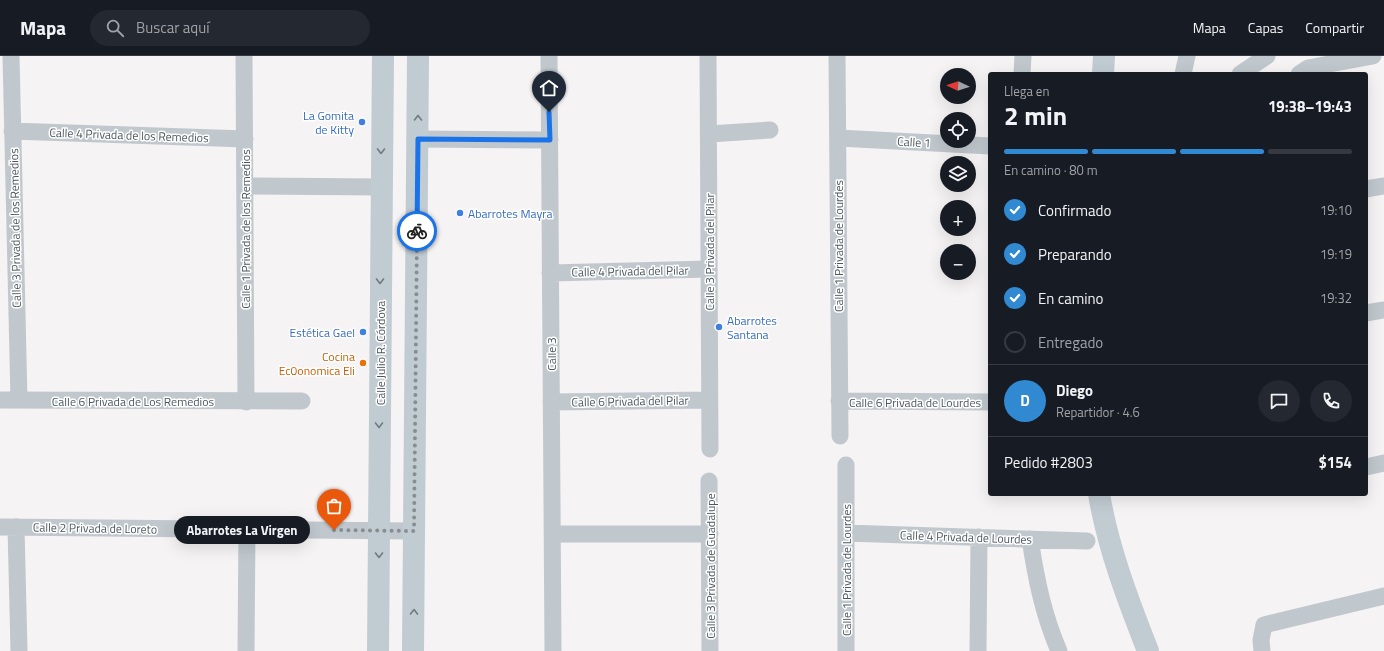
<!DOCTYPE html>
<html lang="es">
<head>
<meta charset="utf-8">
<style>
  body { margin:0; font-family:"Titillium Web",sans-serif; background:#242831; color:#f1f3f6; height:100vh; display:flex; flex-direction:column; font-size:15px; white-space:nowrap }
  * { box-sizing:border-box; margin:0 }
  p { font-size:13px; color:#9ea1a6 }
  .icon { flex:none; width:22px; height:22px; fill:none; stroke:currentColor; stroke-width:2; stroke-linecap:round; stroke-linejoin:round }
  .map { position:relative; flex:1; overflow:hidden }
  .drawer { position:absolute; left:988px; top:16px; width:380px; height:424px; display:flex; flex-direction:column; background:#171b24; border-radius:4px; box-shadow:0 4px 16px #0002 }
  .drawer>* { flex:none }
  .needle { width:26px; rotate:274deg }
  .fabs { position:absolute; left:940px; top:12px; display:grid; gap:8px }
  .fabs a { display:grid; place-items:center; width:36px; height:36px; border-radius:50%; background:#171b24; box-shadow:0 4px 16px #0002; font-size:20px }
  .pin { position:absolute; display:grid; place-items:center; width:34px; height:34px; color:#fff; margin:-41px -17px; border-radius:50% 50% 50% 0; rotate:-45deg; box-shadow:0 0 4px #0007 }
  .pin .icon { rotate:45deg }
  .courier { position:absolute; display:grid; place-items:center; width:40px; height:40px; margin:-20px; border:3px solid #1a73e8; border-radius:50%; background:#fff; color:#222; box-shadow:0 1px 5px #0007 }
  .bubble { position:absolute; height:28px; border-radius:14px; background:#171b24; box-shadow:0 4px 16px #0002; font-size:13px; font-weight:700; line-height:28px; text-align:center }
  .summary em { font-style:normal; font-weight:700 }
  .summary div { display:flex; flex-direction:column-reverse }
  .summary { display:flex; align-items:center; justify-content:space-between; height:68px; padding:0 16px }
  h1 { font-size:26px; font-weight:700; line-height:30px }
  .bar { display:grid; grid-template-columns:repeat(4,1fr); gap:6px 4px; align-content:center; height:48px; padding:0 16px }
  .bar i { height:5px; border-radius:3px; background:#363941 }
  .bar .current { background:#3089d1 }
  .bar p { grid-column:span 4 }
  .line { display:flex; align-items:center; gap:10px; padding:0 16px; border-top:1px solid #363941 }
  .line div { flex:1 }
  .round { display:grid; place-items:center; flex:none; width:42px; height:42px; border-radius:21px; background:#242831 }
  ol { padding:0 16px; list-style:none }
  li { display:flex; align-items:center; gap:12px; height:44px }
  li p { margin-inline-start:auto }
  li .icon { padding:4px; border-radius:50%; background:#3089d1; color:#fff; stroke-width:4 }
  li:last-child { color:#9ea1a6 }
  li i { width:22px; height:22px; border:2px solid #363941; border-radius:50% }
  header { display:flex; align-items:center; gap:24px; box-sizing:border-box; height:56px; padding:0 20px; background:#171b24; border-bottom:1px solid #363941 }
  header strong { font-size:19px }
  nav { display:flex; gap:22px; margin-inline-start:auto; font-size:14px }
  .search { width:280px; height:36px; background:#242831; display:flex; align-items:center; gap:10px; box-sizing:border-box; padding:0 14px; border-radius:22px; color:#9ea1a6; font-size:15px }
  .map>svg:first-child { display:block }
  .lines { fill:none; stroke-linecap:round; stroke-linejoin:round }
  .street { stroke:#c0c8cd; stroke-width:17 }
  .secondary { stroke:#c1cbd2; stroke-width:22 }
  .oneway { stroke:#6f7a81 }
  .done { stroke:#878e92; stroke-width:4; stroke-dasharray:0 7.2 }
  .route { stroke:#1a73e8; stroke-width:5 }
  .shop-dot { fill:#3f7fe0; stroke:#fff; stroke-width:1.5 }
  .food-dot { fill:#e8710a; stroke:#fff; stroke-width:1.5 }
  .labels { text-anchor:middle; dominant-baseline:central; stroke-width:3; stroke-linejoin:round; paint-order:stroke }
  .shop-label { font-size:12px; fill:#366cbe; stroke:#fff; text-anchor:end }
  .street-label { font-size:12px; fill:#4c585e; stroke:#fff }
  .food-label { font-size:12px; fill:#c56008; stroke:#fff; text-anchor:end }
</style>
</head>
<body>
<header>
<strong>Mapa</strong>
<div class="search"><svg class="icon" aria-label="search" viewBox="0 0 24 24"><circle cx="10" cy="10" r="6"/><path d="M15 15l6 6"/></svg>Buscar aquí</div>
<nav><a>Mapa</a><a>Capas</a><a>Compartir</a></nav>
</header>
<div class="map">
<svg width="1384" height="595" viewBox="0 0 1384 595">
  <rect width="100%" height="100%" fill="#f5f3f3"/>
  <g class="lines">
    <path class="street" d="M11 0 19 344
      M244 0 246 346
      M549 0 553 595
      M708 0 710 393
      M837 0 840 380
      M1022 18 1023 0
      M1183 18 1187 0
      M1240 18 1267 0
      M1299 18 1308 12 1373 0
      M12 75 245 83
      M709 78 770 74
      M838 82 990 90
      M418 83 550 84
      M245 130 381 131
      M1366 133 1384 130
      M550 217 709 213
      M1366 257 1384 254
      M0 344 302 345
      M839 345 990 346
      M551 346 709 344
      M846 409V595
      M1366 411 1384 407
      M709 425 710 595
      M0 471 414 475
      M16 471 19 595
      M846 477 1087 485
      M552 478H710
      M1030 483C1036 522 1043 558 1059 595
      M246 595 247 473
      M978 595 979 481
      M1262 595 1261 584 1264 569 1384 540"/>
    <path class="secondary" d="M1103 18 1104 0
      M1099 438C1108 492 1128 544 1148 595
      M378 595 383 0
      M413 595 418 0"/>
  </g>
  <defs><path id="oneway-chevron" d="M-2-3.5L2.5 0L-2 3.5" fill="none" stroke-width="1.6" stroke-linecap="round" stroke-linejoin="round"/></defs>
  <g class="oneway">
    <use href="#oneway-chevron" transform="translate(418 62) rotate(-90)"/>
    <use href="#oneway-chevron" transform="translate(381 95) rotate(91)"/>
    <use href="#oneway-chevron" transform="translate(380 225) rotate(90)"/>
    <use href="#oneway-chevron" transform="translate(379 369) rotate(90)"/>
    <use href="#oneway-chevron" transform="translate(379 499) rotate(90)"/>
    <use href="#oneway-chevron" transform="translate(414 556) rotate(-89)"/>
  </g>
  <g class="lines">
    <path class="done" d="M334 474 414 475 417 175"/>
    <path class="route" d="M417 175 418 83 550 84 549 56"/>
  </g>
  <g class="shop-dot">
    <circle cx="362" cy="66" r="4"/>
    <circle cx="460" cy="157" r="4"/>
    <circle cx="719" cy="271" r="4"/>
    <circle cx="363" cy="276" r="4"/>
  </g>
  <circle class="food-dot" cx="363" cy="307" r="4"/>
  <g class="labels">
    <g class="shop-label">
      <text x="354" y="59">La Gomita<tspan x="354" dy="14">de Kitty</tspan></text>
      <text x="468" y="157" text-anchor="start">Abarrotes Mayra</text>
      <text x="727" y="264" text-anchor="start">Abarrotes<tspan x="727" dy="14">Santana</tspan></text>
      <text x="355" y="276">Estética Gael</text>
    </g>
    <g class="street-label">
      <text transform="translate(129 79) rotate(2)">Calle 4 Privada de los Remedios</text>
      <text transform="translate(914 86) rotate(3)">Calle 1</text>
      <text transform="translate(15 172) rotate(-91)">Calle 3 Privada de los Remedios</text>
      <text transform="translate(245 173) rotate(-90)">Calle 1 Privada de los Remedios</text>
      <text transform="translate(838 190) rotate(-90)">Calle 1 Privada de Lourdes</text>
      <text transform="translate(709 196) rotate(-90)">Calle 3 Privada del Pilar</text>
      <text transform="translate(630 215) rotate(-1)">Calle 4 Privada del Pilar</text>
      <text transform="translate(380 297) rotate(-90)">Calle Julio R. Córdova</text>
      <text transform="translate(551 298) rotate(-90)">Calle 3</text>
      <text x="133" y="345">Calle 6 Privada de Los Remedios</text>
      <text transform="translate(630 345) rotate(-1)">Calle 6 Privada del Pilar</text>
      <text x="915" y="346">Calle 6 Privada de Lourdes</text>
      <text transform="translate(95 472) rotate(1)">Calle 2 Privada de Loreto</text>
      <text transform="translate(966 481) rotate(2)">Calle 4 Privada de Lourdes</text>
      <text transform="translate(710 510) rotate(-90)">Calle 3 Privada de Guadalupe</text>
      <text transform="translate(846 514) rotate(-90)">Calle 1 Privada de Lourdes</text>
    </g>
    <g class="food-label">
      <text x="355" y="300">Cocina<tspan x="355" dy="14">Ec0onomica Eli</tspan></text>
    </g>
  </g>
</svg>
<div class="fabs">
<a><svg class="needle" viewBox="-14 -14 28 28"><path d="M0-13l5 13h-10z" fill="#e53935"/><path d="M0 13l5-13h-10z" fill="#9ea1a6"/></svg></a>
<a><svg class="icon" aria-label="locate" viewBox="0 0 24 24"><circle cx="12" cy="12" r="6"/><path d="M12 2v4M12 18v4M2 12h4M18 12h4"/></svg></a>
<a><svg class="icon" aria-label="layers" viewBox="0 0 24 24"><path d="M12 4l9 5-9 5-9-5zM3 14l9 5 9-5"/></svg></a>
<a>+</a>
<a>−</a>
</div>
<div class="pin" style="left:334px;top:474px;background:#ea580c"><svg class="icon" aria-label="bag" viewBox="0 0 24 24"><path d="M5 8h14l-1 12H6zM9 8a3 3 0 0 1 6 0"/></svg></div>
<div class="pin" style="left:549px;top:56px;background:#1f2937"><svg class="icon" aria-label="home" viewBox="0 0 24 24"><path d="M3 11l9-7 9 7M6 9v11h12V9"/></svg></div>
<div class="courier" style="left:417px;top:175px"><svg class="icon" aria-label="bike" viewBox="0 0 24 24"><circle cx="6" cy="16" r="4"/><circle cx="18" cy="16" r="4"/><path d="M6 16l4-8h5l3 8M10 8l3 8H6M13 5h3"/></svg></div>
<div class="bubble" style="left:174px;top:460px;width:136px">Abarrotes La Virgen</div>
<section class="drawer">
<div class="summary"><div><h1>2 min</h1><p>Llega en</p></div><em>19:38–19:43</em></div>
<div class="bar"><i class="current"></i><i class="current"></i><i class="current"></i><i></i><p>En camino · 80 m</p></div>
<ol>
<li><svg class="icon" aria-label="check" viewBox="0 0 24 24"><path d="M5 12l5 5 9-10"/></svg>Confirmado<p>19:10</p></li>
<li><svg class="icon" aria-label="check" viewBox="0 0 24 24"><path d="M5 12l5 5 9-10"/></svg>Preparando<p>19:19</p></li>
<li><svg class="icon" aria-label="check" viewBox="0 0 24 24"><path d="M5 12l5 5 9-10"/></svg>En camino<p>19:32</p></li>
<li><i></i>Entregado</li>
</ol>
<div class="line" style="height:72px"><b class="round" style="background:#3089d1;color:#fff">D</b><div><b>Diego</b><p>Repartidor · 4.6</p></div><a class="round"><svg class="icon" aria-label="chat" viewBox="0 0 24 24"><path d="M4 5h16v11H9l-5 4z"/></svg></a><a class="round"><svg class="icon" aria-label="phone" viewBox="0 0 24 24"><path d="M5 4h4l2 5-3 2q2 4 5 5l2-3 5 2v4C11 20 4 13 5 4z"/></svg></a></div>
<div class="line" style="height:52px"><div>Pedido #2803</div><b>$154</b></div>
</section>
</div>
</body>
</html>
